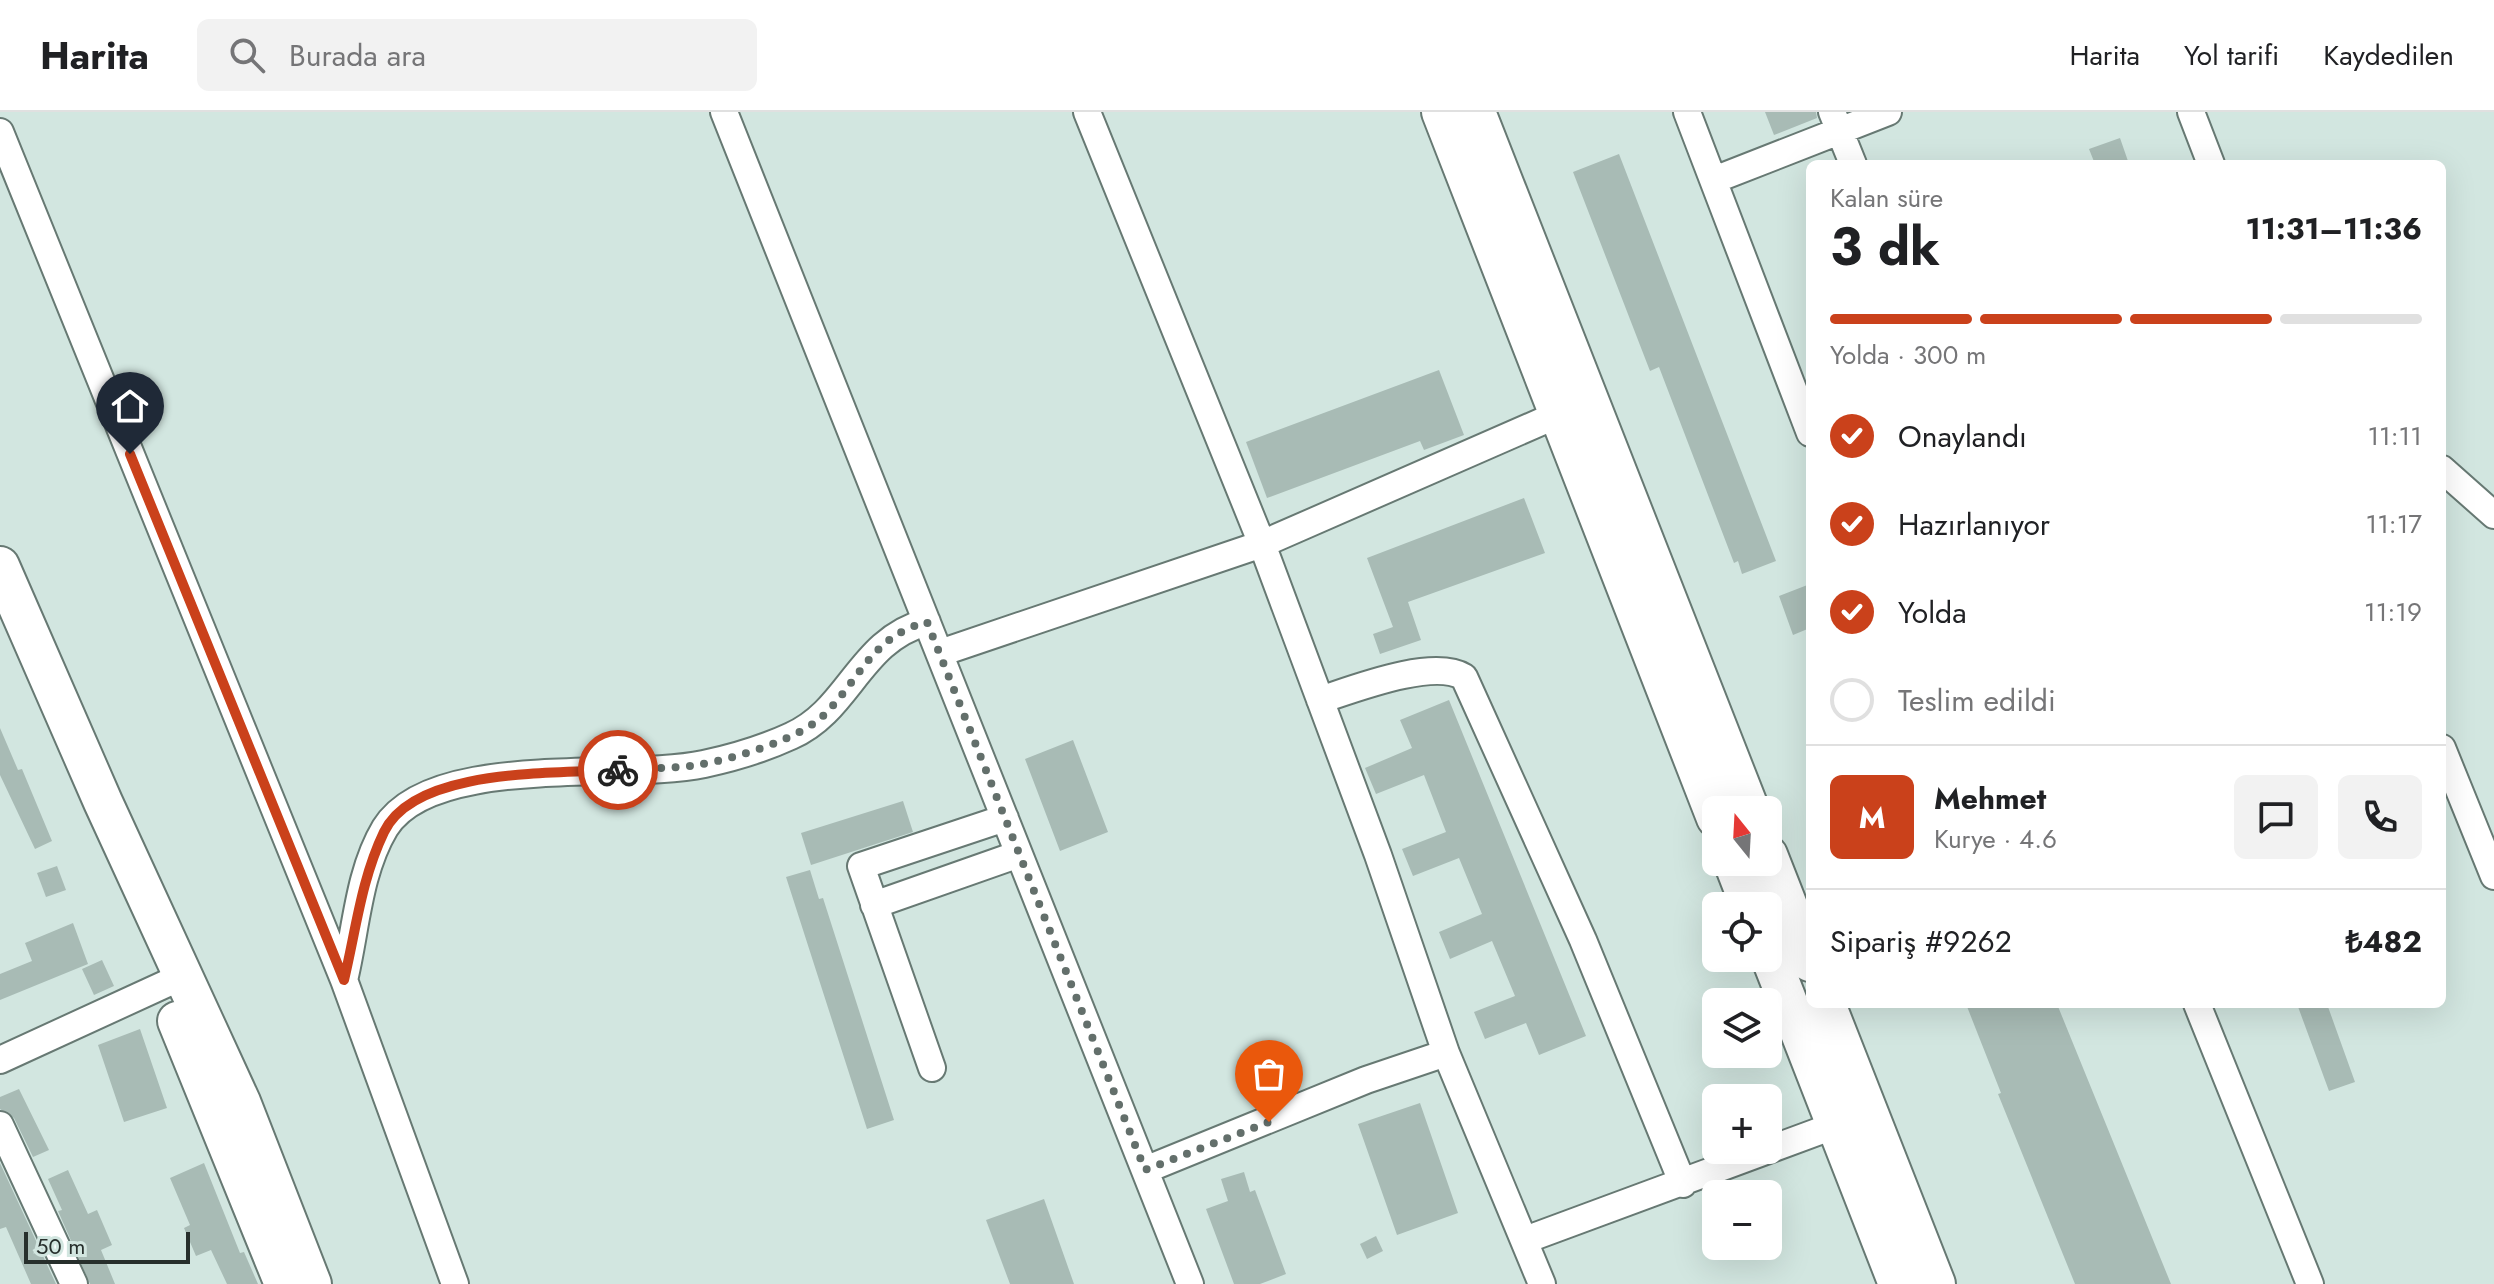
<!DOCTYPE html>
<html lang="tr">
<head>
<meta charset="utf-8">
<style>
  body { margin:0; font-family:Jost,sans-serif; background:#f2f2f2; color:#202124; height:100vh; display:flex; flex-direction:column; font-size:30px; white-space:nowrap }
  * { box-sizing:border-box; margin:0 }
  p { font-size:26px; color:#757577 }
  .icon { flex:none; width:44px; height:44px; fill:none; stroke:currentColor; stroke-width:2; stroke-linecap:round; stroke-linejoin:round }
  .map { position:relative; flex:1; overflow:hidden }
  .details { position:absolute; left:1806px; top:48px; width:640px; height:848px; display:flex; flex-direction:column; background:#fff; border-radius:12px; box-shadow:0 8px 32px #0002 }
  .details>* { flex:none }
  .needle { width:52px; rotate:342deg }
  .tools { position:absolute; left:1702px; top:684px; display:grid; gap:16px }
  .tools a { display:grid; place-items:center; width:80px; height:80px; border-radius:12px; background:#fff; box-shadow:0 8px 32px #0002; font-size:40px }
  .scale { position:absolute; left:24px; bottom:20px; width:166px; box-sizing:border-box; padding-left:8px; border:4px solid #272f2c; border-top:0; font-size:22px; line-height:28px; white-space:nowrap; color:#272f2c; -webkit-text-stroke:6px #d2e6e0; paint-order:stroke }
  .pin { position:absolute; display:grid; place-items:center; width:68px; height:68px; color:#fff; margin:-82px -34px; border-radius:50% 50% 50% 0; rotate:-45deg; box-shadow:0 0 8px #0007 }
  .pin .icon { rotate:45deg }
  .courier { position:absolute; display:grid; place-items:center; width:80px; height:80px; margin:-40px; border:6px solid #ca411b; border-radius:50%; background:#fff; color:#222; box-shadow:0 2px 10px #0007 }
  .overview em { font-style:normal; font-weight:700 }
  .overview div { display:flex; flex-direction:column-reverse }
  .overview { display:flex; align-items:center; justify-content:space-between; height:136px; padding:0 24px }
  h1 { font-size:52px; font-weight:700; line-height:60px }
  .bar { display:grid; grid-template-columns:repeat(4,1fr); gap:12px 8px; align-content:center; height:96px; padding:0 24px }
  .bar i { height:10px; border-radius:6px; background:#e0e0e0 }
  .bar .selected { background:#ca411b }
  .bar p { grid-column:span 4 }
  .line { display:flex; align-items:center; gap:20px; padding:0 24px; border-top:2px solid #e0e0e0 }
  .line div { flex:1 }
  .round { display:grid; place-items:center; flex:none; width:84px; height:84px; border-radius:12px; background:#f2f2f2 }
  ol { padding:0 24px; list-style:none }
  li { display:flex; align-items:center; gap:24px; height:88px }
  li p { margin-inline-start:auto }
  li .icon { padding:8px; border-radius:50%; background:#ca411b; color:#fff; stroke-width:4 }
  li:last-child { color:#757577 }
  li i { width:44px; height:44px; border:4px solid #e0e0e0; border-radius:50% }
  header { display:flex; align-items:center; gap:48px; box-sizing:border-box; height:112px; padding:0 40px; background:#fff; border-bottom:2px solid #e0e0e0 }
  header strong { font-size:38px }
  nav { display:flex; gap:44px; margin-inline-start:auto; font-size:28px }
  .search { width:560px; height:72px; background:#f2f2f2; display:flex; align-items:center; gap:20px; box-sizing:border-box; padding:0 28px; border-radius:12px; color:#757577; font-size:30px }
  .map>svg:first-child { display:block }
  .building { fill:#a8bbb5 }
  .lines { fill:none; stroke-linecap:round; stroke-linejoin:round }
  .street-casing { stroke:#677973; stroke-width:30 }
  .secondary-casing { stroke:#677973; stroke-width:42 }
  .street { stroke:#fff; stroke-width:26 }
  .secondary { stroke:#fff; stroke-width:38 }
  .done { stroke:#636f6b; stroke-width:8; stroke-dasharray:0 14.4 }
  .route { stroke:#ca411b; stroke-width:10 }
</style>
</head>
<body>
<header>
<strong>Harita</strong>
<div class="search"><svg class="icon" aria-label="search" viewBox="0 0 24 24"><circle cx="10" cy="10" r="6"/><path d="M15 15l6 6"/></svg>Burada ara</div>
<nav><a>Harita</a><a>Yol tarifi</a><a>Kaydedilen</a></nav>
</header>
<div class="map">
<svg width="2494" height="1172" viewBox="0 0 2494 1172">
  <rect width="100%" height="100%" fill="#d2e6e0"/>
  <path class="building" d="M1765 0H1816L1817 6 1774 23Z
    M2120 26 2129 52H2095L2089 37Z
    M1619 42 1776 449 1742 462 1738 449 1734 451 1659 255 1650 259 1573 60Z
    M1439 258 1464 323 1424 338 1420 329 1267 386 1246 330Z
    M1524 386 1545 441 1408 490 1421 528 1380 542 1373 522 1393 515 1367 446Z
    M1810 472V516L1793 523 1779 484Z
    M1449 588 1586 924 1539 943 1526 911 1485 927 1474 900 1515 884 1492 829 1450 847 1439 820 1482 802 1459 746 1413 764 1402 737 1446 720 1424 663 1376 682 1365 656 1412 636 1400 608Z
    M0 616 18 658 22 657 52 729 35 737 0 663Z
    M1073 628 1108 720 1060 739 1025 647Z
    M903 689 913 720 811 753 801 721Z
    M57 754 66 778 46 785 37 761Z
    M810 758 819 787 823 786 894 1008 867 1017 786 765Z
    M73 811 88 852 0 888V862L32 849 25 831Z
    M102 848 114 874 94 883 82 857Z
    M1966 892H2057L2171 1172H2075L1998 982 2001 981Z
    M2297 892H2327L2355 970 2329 979Z
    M140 917 167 996 124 1010 98 933Z
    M19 977 49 1038 33 1045 14 1006 0 997V985Z
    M1420 991 1458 1101 1397 1123 1358 1012Z
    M0 1051 56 1172H31L6 1115 0 1117Z
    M204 1051 240 1141 244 1140 258 1172H227L211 1138 196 1144 184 1116 190 1113 170 1066Z
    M68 1058 88 1102 97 1098 112 1133 101 1138 115 1172H90L58 1099 62 1098 48 1067Z
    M1244 1060 1250 1080 1255 1078 1286 1162 1260 1172H1234L1206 1097 1228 1089 1221 1067Z
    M1044 1087 1074 1172H1010L986 1108Z
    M1376 1124 1383 1139 1367 1147 1360 1132Z"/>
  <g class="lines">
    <defs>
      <path id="street" d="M724 0 1190 1172
        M1087 0 1262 432 1378 743 1446 941 1542 1172
        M1687 0 1810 321
        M1832 0 1853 52
        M2191 0 2211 52
        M0 20 344 868 455 1172
        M1714 68 1888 0
        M2442 357 2494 403
        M940 541 1262 432 1559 302
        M1320 588C1354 577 1433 546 1464 565L1583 828 1683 1072
        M2442 636 2494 764
        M874 793 1019 742
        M344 868C356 819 358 761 385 716 432 640 625 669 704 652 732 646 765 636 791 624 850 598 859 528 927 510
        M2197 892 2310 1172
        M0 948 183 864
        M932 956 861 754 1005 706
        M0 1013 74 1172
        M1145 1058 1366 968 1446 941
        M1525 1128 1836 1013"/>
      <path id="secondary" d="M1441 0 1716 706
        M1476 0 1750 698
        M0 454 103 690 241 990 312 1172
        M1768 743 1810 850
        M1733 750 1750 794
        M1768 839 1898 1172
        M1826 892 1936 1172
        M177 909 284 1172"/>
    </defs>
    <use href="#street" class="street-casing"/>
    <use href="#secondary" class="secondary-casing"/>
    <use href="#street" class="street"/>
    <use href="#secondary" class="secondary"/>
  </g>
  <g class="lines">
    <path class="done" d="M618 658C646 656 676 657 703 652 737 646 803 626 826 601 861 565 873 524 927 510L1145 1058 1269 1010"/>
    <path class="route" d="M130 342 344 868C356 818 361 768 384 720 415 655 556 662 618 658"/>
  </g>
</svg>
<div class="tools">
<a><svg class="needle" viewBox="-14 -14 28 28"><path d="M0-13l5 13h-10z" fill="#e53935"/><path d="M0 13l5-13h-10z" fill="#757577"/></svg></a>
<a><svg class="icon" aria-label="locate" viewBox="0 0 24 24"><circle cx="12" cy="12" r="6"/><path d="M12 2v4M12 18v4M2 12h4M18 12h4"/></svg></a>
<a><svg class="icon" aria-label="layers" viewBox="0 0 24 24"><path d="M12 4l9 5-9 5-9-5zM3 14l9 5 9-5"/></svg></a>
<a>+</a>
<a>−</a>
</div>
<div class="scale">50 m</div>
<div class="pin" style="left:1269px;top:1010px;background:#ea580c"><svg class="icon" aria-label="bag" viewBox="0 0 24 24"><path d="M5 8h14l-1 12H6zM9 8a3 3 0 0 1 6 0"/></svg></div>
<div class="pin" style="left:130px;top:342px;background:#1f2937"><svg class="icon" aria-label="home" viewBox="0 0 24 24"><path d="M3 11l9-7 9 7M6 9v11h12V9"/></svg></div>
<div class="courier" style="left:618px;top:658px"><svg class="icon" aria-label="bike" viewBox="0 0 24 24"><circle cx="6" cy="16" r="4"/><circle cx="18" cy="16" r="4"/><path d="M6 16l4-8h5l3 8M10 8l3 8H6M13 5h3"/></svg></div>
<section class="details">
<div class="overview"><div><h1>3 dk</h1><p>Kalan süre</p></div><em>11:31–11:36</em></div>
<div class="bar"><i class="selected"></i><i class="selected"></i><i class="selected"></i><i></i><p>Yolda · 300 m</p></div>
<ol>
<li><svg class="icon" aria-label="check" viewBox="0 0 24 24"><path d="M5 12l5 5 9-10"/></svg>Onaylandı<p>11:11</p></li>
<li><svg class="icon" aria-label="check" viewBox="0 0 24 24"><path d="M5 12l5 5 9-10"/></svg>Hazırlanıyor<p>11:17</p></li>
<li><svg class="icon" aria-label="check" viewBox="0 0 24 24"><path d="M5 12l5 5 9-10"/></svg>Yolda<p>11:19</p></li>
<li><i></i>Teslim edildi</li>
</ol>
<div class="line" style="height:144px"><b class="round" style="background:#ca411b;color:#fff">M</b><div><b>Mehmet</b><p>Kurye · 4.6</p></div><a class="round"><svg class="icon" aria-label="chat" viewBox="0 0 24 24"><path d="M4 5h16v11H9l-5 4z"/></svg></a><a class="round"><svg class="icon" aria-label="phone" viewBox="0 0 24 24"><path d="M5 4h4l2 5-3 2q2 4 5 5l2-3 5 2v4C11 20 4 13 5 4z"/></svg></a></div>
<div class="line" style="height:104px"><div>Sipariş #9262</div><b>₺482</b></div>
</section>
</div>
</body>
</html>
